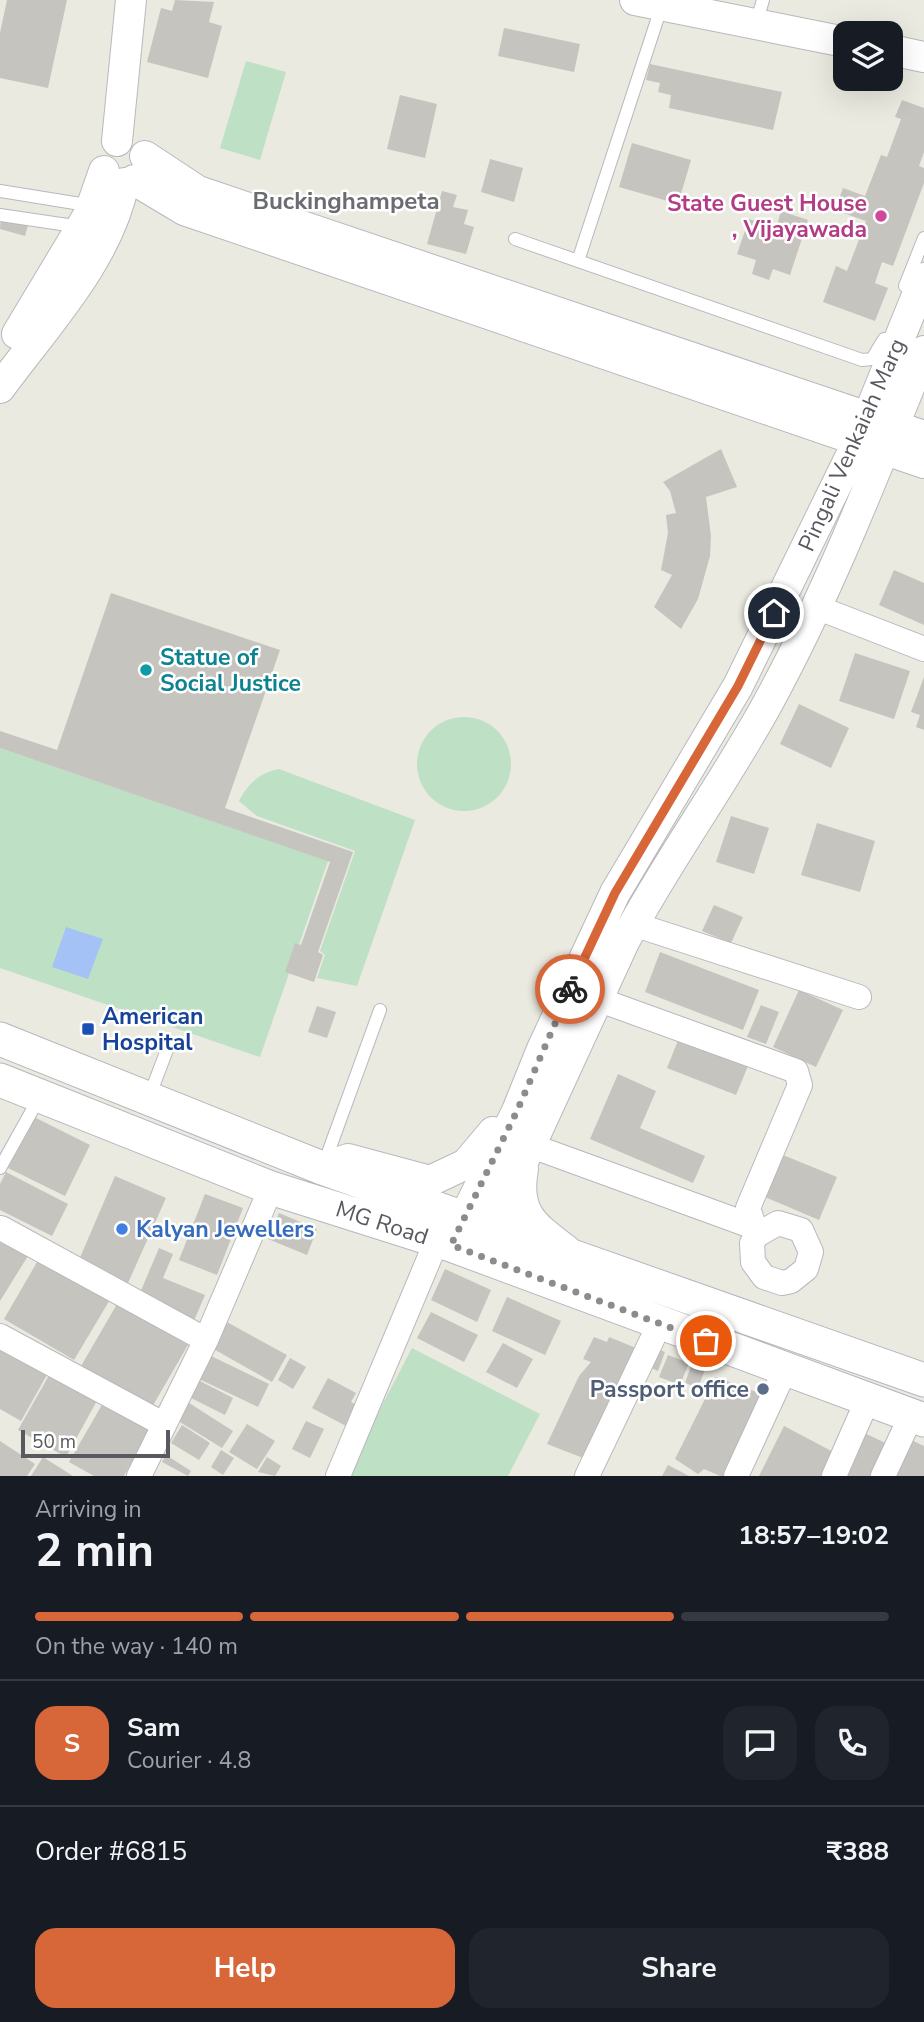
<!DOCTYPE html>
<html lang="en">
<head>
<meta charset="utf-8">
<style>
  body { margin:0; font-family:"Nunito Sans",sans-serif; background:#20242c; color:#f1f3f6; height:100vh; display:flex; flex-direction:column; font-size:26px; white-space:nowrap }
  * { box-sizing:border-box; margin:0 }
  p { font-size:23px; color:#9ea1a6 }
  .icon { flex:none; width:38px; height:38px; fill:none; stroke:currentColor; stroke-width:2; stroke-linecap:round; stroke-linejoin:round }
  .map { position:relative; height:1476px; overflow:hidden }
  .drawer { display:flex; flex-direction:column; background:#171b24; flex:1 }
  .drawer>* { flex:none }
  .fabs { position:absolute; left:833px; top:21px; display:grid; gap:14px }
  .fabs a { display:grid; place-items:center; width:70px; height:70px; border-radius:14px; background:#171b24; box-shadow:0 7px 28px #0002; font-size:35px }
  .scale { position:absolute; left:21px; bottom:18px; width:149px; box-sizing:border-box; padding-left:7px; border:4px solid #595a60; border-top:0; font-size:19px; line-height:24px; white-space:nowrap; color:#595a60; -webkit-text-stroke:5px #fff; paint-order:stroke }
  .pin { position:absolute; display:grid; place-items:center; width:60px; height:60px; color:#fff; margin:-30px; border:4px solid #fff; border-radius:50%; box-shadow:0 2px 7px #0007 }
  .courier { position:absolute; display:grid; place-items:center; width:70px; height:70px; margin:-35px; border:5px solid #d76639; border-radius:50%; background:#fff; color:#222; box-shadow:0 2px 9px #0007 }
  .summary em { font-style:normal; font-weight:700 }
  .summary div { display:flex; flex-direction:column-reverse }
  .summary { display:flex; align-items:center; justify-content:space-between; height:119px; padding:0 35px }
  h1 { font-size:46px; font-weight:700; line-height:52px }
  .bar { display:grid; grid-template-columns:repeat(4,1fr); gap:10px 7px; align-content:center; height:84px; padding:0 35px }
  .bar i { height:9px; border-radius:5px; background:#363941 }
  .bar .active { background:#d76639 }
  .bar p { grid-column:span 4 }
  .line { display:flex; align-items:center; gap:18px; padding:0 35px; border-top:2px solid #363941 }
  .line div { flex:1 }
  .round { display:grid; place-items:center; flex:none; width:74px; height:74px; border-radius:21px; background:#20242c }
  .action { display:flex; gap:14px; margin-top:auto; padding:14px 35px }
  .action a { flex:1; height:80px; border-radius:21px; background:#d76639; color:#fff; font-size:28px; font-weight:700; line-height:80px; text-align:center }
  .action a+a { background:#20242c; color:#f1f3f6 }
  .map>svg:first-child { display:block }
  .green { fill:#bee0c5 }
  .water { fill:#a4c2f6 }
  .building { fill:#c6c4be }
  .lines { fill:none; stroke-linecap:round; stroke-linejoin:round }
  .service-casing { stroke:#b8b8be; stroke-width:14 }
  .minor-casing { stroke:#b8b8be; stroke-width:26 }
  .tertiary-casing { stroke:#b8b8be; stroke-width:32 }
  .secondary-casing { stroke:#b6b7be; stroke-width:35 }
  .service { stroke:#fff; stroke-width:12 }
  .minor { stroke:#fff; stroke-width:24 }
  .tertiary { stroke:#fff; stroke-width:30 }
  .secondary { stroke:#fff; stroke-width:33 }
  .done { stroke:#8c8c8d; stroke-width:7; stroke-dasharray:0 12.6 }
  .route { stroke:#d76639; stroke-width:9 }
  .hotel-dot { fill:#d1479c; stroke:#fff; stroke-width:2.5 }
  .culture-dot { fill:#0f9aa8; stroke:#fff; stroke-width:2.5 }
  .transit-dot { fill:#1a4fb4; stroke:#fff; stroke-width:2.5 }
  .shop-dot { fill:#3f7fe0; stroke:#fff; stroke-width:2.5 }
  .service-dot { fill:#5c6f8a; stroke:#fff; stroke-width:2.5 }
  .labels { text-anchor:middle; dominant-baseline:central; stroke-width:5; stroke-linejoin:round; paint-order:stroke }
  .hotel-label { font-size:23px; font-weight:bold; fill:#b23c85; stroke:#fff; text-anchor:end }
  .street-label { font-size:23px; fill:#595a60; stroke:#fff }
  .culture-label { font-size:23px; font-weight:bold; fill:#0d838f; stroke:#fff; text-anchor:start }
  .transit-label { font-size:23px; font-weight:bold; fill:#164399; stroke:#fff; text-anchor:start }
  .shop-label { font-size:23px; font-weight:bold; fill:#366cbe; stroke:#fff; text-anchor:start }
  .service-label { font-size:23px; font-weight:bold; fill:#4e5e75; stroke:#fff; text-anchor:end }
  .neighbourhood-label { font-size:24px; font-weight:bold; fill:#6a6c71; stroke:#fff }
</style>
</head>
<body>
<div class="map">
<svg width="924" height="1476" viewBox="0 0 924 1476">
  <rect width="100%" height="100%" fill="#eaeae0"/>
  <path class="green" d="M246 61 286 72 260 160 220 148Z
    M417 764a47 47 0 1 1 94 0a47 47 0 1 1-94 0Z
    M0 748 328 861 260 1057 0 968Z
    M279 769 415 820 357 986 317 978 325 955 320 951 355 851 257 816 239 801C247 784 261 772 279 769Z
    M412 1348 540 1414 508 1476H345Z"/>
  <path class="water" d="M66 927 103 939 88 979 52 967Z"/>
  <path class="building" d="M7 0H67L48 88 0 78V33Z
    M175 0 214 2 209 22 222 26 208 78 147 62 161 8 172 11Z
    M504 28 580 44 574 72 498 56Z
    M650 64 782 92 773 130 669 108 671 95 658 92 660 83 646 80Z
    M400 95 437 104 425 158 387 149Z
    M902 100 924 108V152L919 166 924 168V183L893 266 882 262 875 283 888 288 875 321 823 302 836 266 847 271 866 221 835 210 843 188 865 196 881 155 887 157 901 119 895 117Z
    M632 143 691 160 678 204 619 187Z
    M490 159 523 168 514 202 481 192Z
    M442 191 457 195 453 207 468 210 464 224 474 227 466 254 427 244Z
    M781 211 808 220 790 275 773 269 769 280 752 274 756 260 737 254 749 219 776 228Z
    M1 218 28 225 25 236 0 229Z
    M721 449 737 487 706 497 711 536 710 556 698 599 681 629 654 607 672 575 661 570 668 533 666 515 676 513 670 491 663 482Z
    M894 570 924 583V625L879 605Z
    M111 593 280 650 225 808 353 852 318 952 323 955 314 982 285 972 295 943 301 945 330 862 0 748V731L57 750Z
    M855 653 910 671 894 719 839 701Z
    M924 677V730L916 727 920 715 911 712Z
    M799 704 849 728 831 768 780 744Z
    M731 816 769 828 754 874 716 862Z
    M817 823 875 841 860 892 801 875Z
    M714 905 743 917 731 943 702 931Z
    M660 952 759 990 743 1030 645 992Z
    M799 990 843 1010 816 1067 773 1047Z
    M761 1005 779 1012 766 1044 747 1037Z
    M317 1006 336 1012 327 1038 308 1032Z
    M681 1033 750 1061 736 1095 667 1068Z
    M618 1074 656 1091 640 1128 705 1156 693 1183 590 1139Z
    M34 1117 90 1145 65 1196 8 1168Z
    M778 1153 837 1177 819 1220 760 1195Z
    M6 1172 68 1204 52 1236 0 1210V1184Z
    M115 1176 166 1198 128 1283 79 1260Z
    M205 1194 243 1208 217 1275 179 1260Z
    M279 1213 317 1229 307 1255 268 1239Z
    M0 1233 31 1251 0 1301Z
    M159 1248 173 1254 163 1278 205 1295 193 1323 137 1300Z
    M40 1257 111 1298 74 1360 4 1319Z
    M445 1269 491 1290 477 1322 431 1300Z
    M507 1297 561 1321 545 1355 492 1331Z
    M117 1304 188 1345 152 1407 81 1366Z
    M431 1312 478 1335 464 1362 417 1338Z
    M225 1321 287 1355 272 1382 210 1347Z
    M594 1337 607 1342 609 1337 641 1350 591 1461 547 1444 579 1376 591 1362 583 1359Z
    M503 1343 533 1359 517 1388 486 1372Z
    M651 1346 665 1352 658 1371 644 1365Z
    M0 1347 48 1373 21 1421 0 1409Z
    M209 1355 269 1384 258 1407 197 1378Z
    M668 1355 689 1363 680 1385 659 1377Z
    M290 1358 306 1367 293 1389 278 1380Z
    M692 1363 706 1367 698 1388 685 1383Z
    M52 1370 99 1397 66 1457 18 1430Z
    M716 1377 770 1397 733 1476H720L704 1469 698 1474 675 1459Z
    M328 1378 356 1393 351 1402 357 1405 346 1426 312 1408Z
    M198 1380 233 1398 225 1415 189 1397Z
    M186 1401 233 1431 222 1448 175 1419Z
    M103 1403 150 1429 124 1476H94L69 1462Z
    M306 1421 324 1429 310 1458 292 1449Z
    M247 1424 275 1441 257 1469 229 1452Z
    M182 1425 210 1443 199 1460 171 1443Z
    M784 1426 841 1456 831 1476H759Z
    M860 1431 892 1446 877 1476H839Z
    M909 1439 924 1446V1476H890Z
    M0 1441 35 1464 27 1476H0Z
    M221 1450 234 1458 223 1475 211 1467Z
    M166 1455 191 1471 188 1476 162 1462Z
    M43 1457 73 1476H31Z
    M267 1457 281 1466 275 1476 258 1472Z
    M668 1465 689 1476H662Z"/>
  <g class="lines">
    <defs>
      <path id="service" d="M756 24 763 0
        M0 191 93 206
        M0 215 81 227
        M515 239 862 360 872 359 884 339
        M578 261 662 5
        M905 286 924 238
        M149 1097 170 1042
        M324 1164 380 1010
        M0 1168 39 1098"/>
      <path id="minor" d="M816 607 924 649
        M633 924 859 997
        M597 999 796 1071 800 1085 748 1208 757 1235 752 1243 753 1262 764 1277 782 1283 791 1281 806 1269 811 1252 801 1230 778 1223 757 1235
        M529 1145 754 1227
        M1 1228 206 1340
        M0 1336 163 1424
        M139 1476 206 1340 271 1188
        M338 1476 437 1240
        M587 1476 660 1323
        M736 1476 785 1370
        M834 1476 867 1401
        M883 1476 911 1416"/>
      <path id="tertiary" d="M635 0 845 42
        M891 50 924 57
        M117 141 131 0
        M145 156 198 191 924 436
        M134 180 184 210 924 463
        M17 334 89 214 104 171
        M0 388C46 325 108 261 124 183
        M322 1168 348 1159 430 1181 466 1164 493 1132
        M523 1169C515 1213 533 1225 566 1250
        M454 1238 517 1111 542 1049 615 893 738 686 858 441 924 278
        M482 1251 624 942C668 859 724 784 769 701 830 589 876 469 924 351"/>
      <path id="secondary" d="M0 1039 322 1168 924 1380
        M0 1080 271 1188 451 1245 924 1420"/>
    </defs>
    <use href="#service" class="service-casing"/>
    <use href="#minor" class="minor-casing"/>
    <use href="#tertiary" class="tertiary-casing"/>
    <use href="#secondary" class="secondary-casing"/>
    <use href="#service" class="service"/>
    <use href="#minor" class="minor"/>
    <use href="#tertiary" class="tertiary"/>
    <use href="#secondary" class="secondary"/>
  </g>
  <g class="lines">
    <path class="done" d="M570 989 517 1111 451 1245 706 1341"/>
    <path class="route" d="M570 989 615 893 738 686 774 613"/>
  </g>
  <circle class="hotel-dot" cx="881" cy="216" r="7"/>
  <circle class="culture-dot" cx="146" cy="670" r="7"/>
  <rect class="transit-dot" x="81" y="1022" width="14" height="14" rx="3.5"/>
  <circle class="shop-dot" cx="122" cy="1229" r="7"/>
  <circle class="service-dot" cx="763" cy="1389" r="7"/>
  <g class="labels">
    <g class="hotel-label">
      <text x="867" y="203">State Guest House<tspan x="867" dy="26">, Vijayawada</tspan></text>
    </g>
    <g class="street-label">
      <text transform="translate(852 445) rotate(-66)">Pingali Venkaiah Marg</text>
      <text transform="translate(382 1223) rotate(18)">MG Road</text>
    </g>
    <g class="culture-label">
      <text x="160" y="657">Statue of<tspan x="160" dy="26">Social Justice</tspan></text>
    </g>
    <g class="transit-label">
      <text x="102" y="1016">American<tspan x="102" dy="26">Hospital</tspan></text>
    </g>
    <g class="shop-label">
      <text x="136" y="1229">Kalyan Jewellers</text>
    </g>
    <g class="service-label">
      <text x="749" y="1389">Passport office</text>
    </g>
    <g class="neighbourhood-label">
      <text x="346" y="201">Buckinghampeta</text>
    </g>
  </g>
</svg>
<div class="fabs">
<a><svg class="icon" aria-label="layers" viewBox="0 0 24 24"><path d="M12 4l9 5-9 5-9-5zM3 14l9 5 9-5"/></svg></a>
</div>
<div class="scale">50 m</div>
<div class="pin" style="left:706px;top:1341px;background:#ea580c"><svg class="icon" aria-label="bag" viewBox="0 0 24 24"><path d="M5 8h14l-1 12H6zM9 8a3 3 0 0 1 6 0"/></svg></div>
<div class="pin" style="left:774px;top:613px;background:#1f2937"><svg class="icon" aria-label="home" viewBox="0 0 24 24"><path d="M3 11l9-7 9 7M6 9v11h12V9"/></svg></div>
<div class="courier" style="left:570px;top:989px"><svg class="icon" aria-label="bike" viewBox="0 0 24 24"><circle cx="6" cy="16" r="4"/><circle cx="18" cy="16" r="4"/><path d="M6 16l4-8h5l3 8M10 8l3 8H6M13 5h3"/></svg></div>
</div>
<section class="drawer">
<div class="summary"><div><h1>2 min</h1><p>Arriving in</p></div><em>18:57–19:02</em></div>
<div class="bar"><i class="active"></i><i class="active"></i><i class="active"></i><i></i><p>On the way · 140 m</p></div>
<div class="line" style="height:126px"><b class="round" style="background:#d76639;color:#fff">S</b><div><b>Sam</b><p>Courier · 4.8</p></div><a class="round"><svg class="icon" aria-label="chat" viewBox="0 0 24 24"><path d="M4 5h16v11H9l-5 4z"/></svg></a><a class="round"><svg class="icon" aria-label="phone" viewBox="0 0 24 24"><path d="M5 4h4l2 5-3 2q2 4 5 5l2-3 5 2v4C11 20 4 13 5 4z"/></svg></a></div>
<div class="line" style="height:91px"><div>Order #6815</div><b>₹388</b></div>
<div class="action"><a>Help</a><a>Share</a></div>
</section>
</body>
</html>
